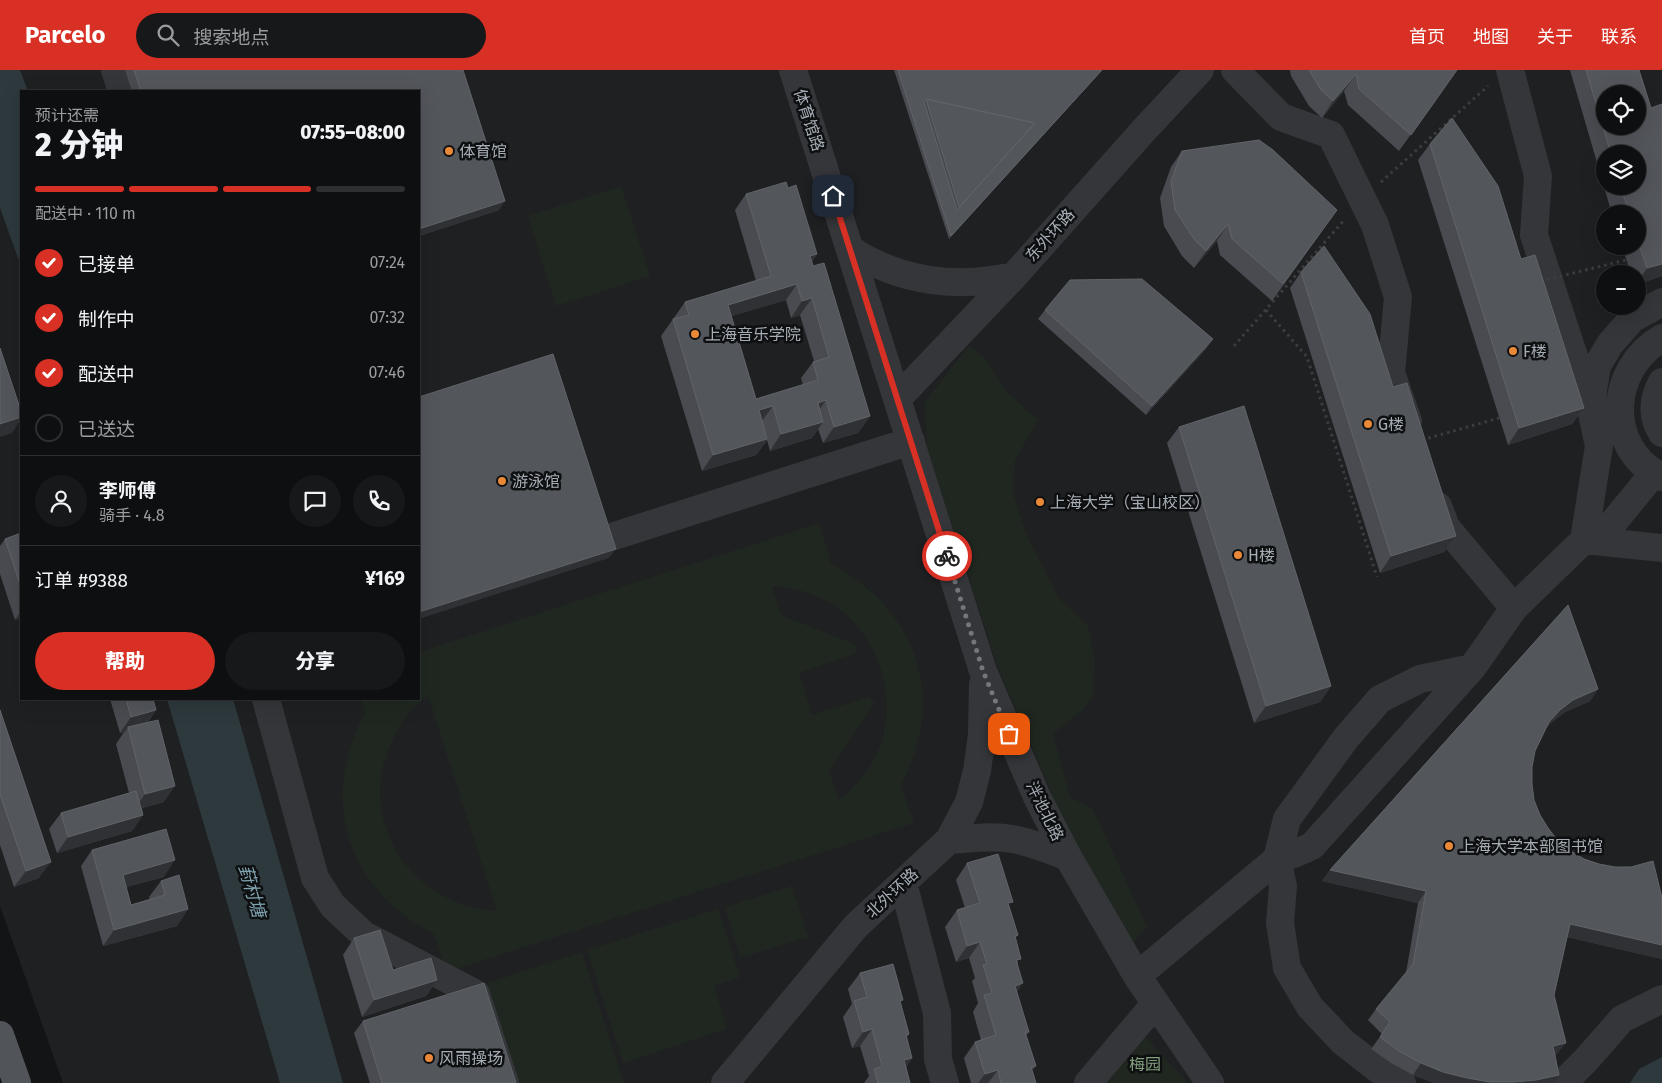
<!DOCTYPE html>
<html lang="zh">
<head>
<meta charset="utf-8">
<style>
  body { margin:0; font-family:"Fira Sans","Noto Sans SC",sans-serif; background:#171819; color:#f1f3f6; height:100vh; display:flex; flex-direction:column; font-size:19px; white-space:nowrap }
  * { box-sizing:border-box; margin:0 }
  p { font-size:16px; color:#9b9c9f }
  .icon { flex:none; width:28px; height:28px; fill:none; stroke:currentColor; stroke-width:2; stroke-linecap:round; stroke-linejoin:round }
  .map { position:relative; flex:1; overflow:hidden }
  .side { position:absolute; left:20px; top:20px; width:400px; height:610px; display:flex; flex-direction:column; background:#0e0f10; border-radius:0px; box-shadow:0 5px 20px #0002,0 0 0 1px #2e2f30 }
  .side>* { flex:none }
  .buttons { position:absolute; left:1596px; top:15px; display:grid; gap:10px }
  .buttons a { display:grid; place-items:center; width:50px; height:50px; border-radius:50%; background:#0e0f10; box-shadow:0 5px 20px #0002,0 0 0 1px #2e2f30; font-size:25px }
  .pin { position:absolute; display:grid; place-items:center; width:42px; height:42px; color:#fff; margin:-21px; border-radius:10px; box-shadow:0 2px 8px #0006 }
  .courier { position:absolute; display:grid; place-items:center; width:50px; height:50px; margin:-25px; border:4px solid #d93025; border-radius:50%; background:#fff; color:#222; box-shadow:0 1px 6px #0007 }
  .overview em { font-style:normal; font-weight:800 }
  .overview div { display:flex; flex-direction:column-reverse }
  .overview { display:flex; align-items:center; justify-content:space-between; height:85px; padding:0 15px }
  h1 { font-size:32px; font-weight:800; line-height:38px }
  .bar { display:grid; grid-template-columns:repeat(4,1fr); gap:8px 5px; align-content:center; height:60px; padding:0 15px }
  .bar i { height:6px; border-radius:4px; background:#2e2f30 }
  .bar .active { background:#d93025 }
  .bar p { grid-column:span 4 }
  .line { display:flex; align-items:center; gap:12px; padding:0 15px; border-top:1px solid #2e2f30 }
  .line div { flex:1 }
  .round { display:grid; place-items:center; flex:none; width:52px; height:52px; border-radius:26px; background:#171819 }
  ol { padding:0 15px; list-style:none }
  li { display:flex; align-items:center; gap:15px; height:55px }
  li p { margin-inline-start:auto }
  li .icon { padding:5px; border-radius:50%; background:#d93025; color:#fff; stroke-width:4 }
  li:last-child { color:#9b9c9f }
  li i { width:28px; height:28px; border:2px solid #2e2f30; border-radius:50% }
  .action { display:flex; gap:10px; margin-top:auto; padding:10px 15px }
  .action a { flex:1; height:58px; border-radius:30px; background:#d93025; color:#fff; font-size:20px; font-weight:800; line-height:58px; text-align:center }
  .action a+a { background:#171819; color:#f1f3f6 }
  header { display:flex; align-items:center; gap:30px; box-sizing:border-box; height:70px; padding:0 25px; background:#d93025; color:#fff }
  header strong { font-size:24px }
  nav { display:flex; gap:28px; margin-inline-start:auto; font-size:18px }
  .search { width:350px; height:45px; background:#171819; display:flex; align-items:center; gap:12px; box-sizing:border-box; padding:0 18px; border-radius:28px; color:#9b9c9f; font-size:19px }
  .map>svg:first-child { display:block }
  .built { fill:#1f2022; fill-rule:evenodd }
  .green { fill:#202720; fill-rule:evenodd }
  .water { fill:#2d393d }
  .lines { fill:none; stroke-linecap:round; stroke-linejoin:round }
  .path { stroke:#3b3e41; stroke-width:3; stroke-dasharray:2.5 4; stroke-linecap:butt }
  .minor { stroke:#34363a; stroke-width:28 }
  .major { stroke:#515459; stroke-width:28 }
  .path-bridge { stroke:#3b3e41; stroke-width:3; stroke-dasharray:2.5 4; stroke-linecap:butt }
  .wall { fill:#494b50; fill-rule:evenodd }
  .shaded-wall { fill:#2f3134 }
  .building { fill:#53565b; stroke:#606469; fill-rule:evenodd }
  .done { stroke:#73777d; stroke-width:5; stroke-dasharray:0 9 }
  .route { stroke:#d93025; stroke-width:6 }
  .poi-dot { fill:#e98837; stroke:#0e0f10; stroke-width:2 }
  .labels { text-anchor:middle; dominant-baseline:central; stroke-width:5; stroke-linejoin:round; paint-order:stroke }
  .street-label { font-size:16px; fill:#a6adb5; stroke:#0e0f10 }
  .poi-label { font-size:16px; fill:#a6adb5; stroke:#0e0f10; text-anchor:start }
  .park-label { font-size:16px; fill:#829f7d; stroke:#0e0f10 }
  .water-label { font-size:18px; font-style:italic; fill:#7ea2ae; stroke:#0e0f10 }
</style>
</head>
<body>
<header>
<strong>Parcelo</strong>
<div class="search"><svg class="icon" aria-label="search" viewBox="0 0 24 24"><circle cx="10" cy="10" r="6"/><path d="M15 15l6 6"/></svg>搜索地点</div>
<nav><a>首页</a><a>地图</a><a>关于</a><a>联系</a></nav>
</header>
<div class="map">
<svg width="1662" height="1013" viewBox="0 0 1662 1013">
  <rect width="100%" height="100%" fill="#131415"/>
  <path class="built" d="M0 0H1662V1013H63L0 836ZM21 21H419V629H21ZM1605 24H1638V56H1605ZM1605 84H1638V116H1605ZM1605 144H1638V176H1605ZM1605 204H1638V236H1605Z"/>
  <path class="green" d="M621 116 650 206 556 236 528 146Z
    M969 276 985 288 1006 321 1038 350 1015 390 1013 423 1027 466 1058 527 1088 556 1095 592 1093 627 1082 640 1053 664 1070 727 1093 739 1147 857 1131 875 1080 789 999 601 927 379 925 331Z
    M820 453 831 494C918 540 947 628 901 715L914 753 446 902 434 864C347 819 318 730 365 643L361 629H419V582ZM772 516C790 517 807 521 823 529 880 558 904 635 873 691 864 707 852 719 839 731L829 701 875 633 868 627 812 645 799 603 855 584 857 575 781 545ZM428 626 497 841H496C413 836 355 752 391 673 399 655 412 637 428 626Z
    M792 816 808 867 740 888 725 837Z
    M718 839 740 907 714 916 727 959 623 993 587 880Z
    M582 882 624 1013H506L475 917Z
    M1145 966 1188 1013H1104Z"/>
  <path class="water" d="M0 0H20L28 21H21V196L0 138Z
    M167 629H233L343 1013H280Z
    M1662 987V1013H1630L1639 999Z"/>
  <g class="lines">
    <path class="path" d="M1381 112 1488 16
      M1266 240 1307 287 1377 507
      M1234 276 1345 149"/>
    <path class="minor" d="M115 0 122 21
      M793 0 983 601 1037 727 1068 787 1137 906 1210 1013
      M1235 0 1281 47 1331 65 1375 155 1398 227 1391 303 1408 351
      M1510 0 1538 106 1534 165 1589 332
      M850 179C899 212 957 219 1014 206
      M1662 268C1608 299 1604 378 1662 407
      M1662 312C1653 328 1651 346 1662 363
      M898 328 1014 206 1144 60 1200 0
      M1438 436 1446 457 1514 538
      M1584 470 1662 478
      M1598 471 1654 403
      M577 478 911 371
      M266 629 315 808 333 836 364 865 476 924 505 1013
      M949 770C969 769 992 765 1012 769 1031 772 1050 780 1068 787
      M903 813 937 943 938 989 945 1013
      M1137 906 1277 789 1294 784 1312 776 1472 598 1514 538 1584 470 1599 376 1592 343 1593 320 1597 296 1610 274 1632 249 1662 232
      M725 1013 856 856 949 770 969 732 977 701 982 664 983 614
      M1088 1013 1155 934
      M1402 1013 1383 1003 1343 972 1310 937 1287 898 1280 853 1283 816 1277 789 1287 749 1346 668 1380 629 1420 609 1472 598
      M1563 1013 1586 990 1622 949 1662 929"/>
    <path class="major" d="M0 965 17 1013"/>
    <path class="path-bridge" d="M1541 211 1626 190
      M1422 370 1499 348"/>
  </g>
  <path class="wall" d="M125 0H463L499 140 419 166V21H132Z
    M894 0H1102L949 169Z
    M1290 0H1457L1399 81 1348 35 1344 21 1322 48 1309 36 1291 6Z
    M1570 0H1639L1651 38 1662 34V206L1638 214V204H1631L1622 176H1638V144H1612ZM1605 84H1638V116H1605Z
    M1430 74 1521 189 1584 338 1572 354 1508 375 1418 90Z
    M1182 81 1337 140 1272 231 1220 185 1217 171 1194 198 1182 186 1164 156 1160 128 1171 97Z
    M788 118 817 184 812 192 870 346 858 363 823 373 818 359 812 368 770 381 767 370 756 385 702 401 661 266 685 232 756 211 735 140 746 124ZM786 230 791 248 800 245 814 291 813 292 801 308 803 315 756 329 731 246Z
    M1301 202 1393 317 1456 466 1444 482 1380 503 1290 218Z
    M1045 240 1207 278 1146 345 1038 249Z
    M1179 357 1331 616 1320 632 1254 653 1167 373Z
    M21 463V548L15 550 0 504V476L5 469Z
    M1568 535 1598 619 1590 631 1565 642 1552 652 1546 658 1535 681 1532 697V714L1534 730 1540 745 1548 758 1558 771 1571 781 1584 789 1662 828V889L1567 867 1554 925 1557 984 1555 985 1554 1013H1434L1413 1005 1391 993 1371 979 1382 964 1368 950 1376 939 1406 903 1418 833 1322 811 1330 800Z
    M110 629H153L156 640 148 652 164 732 142 738 143 745 132 761 57 783 49 759 61 743 129 723 116 674 124 662 120 663Z
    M0 640 39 808 14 817 0 775Z
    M92 780 164 807 126 817 131 835 150 829 149 827 161 811 188 839 177 856 103 876 81 796Z
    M967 793 1009 837 1018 865 1015 868 1018 894 1017 922 1029 962 1026 965 1036 996 1032 1000 1036 1013H971L964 988 975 972 981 970 973 942 978 933 972 911 975 908 969 888 956 892 945 857 957 840 965 838 956 810Z
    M354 868 393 900 437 910 426 926 362 947 343 885Z
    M860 903 900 933 909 964 906 968 912 988 906 997 910 1013H864L869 1006 860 976 852 978 843 947 852 934 848 919Z
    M363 951 516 1013H370L354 963Z"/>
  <path class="shaded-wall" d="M1102 0 949 169 951 166Z
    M1356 4 1344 21 1322 48 1333 31Z
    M505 131 499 140 419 166V159Z
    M1228 154 1217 171 1194 198 1206 181Z
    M817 184 806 201 810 186Z
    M1662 194V206L1638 214V212L1647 198Z
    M797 214 786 230 716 251 728 235Z
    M812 228 800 245 791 248 802 231Z
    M1213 269 1207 278 1146 345 1152 336Z
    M826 330 815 346 818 333Z
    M773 336 761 352 759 340Z
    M1584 338 1572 354 1508 375 1519 358Z
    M870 346 858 363 823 373 834 357Z
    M21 347V349L12 363 0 367V354Z
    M823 352 812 368 770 381 781 364Z
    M767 369 756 385 702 401 713 385Z
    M1456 466 1444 482 1380 503 1391 486Z
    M616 479 609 488 419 549V542Z
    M21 541V548L15 550Z
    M1331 616 1320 632 1254 653 1266 636Z
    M1598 619 1590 631 1565 642 1552 652 1541 664 1549 652 1560 640 1573 630Z
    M156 640 144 657H128L125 662 120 663 131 647Z
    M175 716 164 732 134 740 145 724Z
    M143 745 132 761 57 783 68 767Z
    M175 790 164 807 111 821 123 805Z
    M51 792 39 808 14 817 26 801Z
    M1330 800 1426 821 1418 833 1322 811Z
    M188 839 177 856 103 876 114 860Z
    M1570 854 1662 875V889L1562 866Z
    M980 872 969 888 956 892 967 876Z
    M437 910 426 926 362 947 374 930Z
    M1023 913 1012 930 1015 916Z
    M872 959 860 976 852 978 863 962Z
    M1566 973 1557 984 1545 987 1553 976Z
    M912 988 900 1005 904 990Z
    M1421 993 1559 1005 1554 1013H1434L1413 1005Z
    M998 1000 988 1013H978L985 1004Z"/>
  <path class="building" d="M134 0H463L505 131 419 159V21H141Z
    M898 0H1102L951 166ZM926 29 1035 53 957 140 924 32Z
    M1309 0H1457L1411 65 1359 19 1356 4 1333 31 1321 20Z
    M1586 0H1639L1651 38 1662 34V194L1647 198 1638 173V144H1629L1621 116H1638V84H1611ZM1605 24H1638V56H1605Z
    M926 29 1035 53 959 137Z
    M1452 48 1498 116 1521 189 1535 185 1584 338 1519 358 1430 74Z
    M1259 70 1273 80 1337 140 1283 214 1232 169 1228 154 1206 181 1194 169 1175 140 1171 111 1182 81Z
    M786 112 788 118 796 115 817 184 810 186 813 196 824 193 870 346 834 357 826 330 818 333 823 352 781 364 773 336 759 340 767 369 713 385 673 249 689 245 685 232 771 206 746 124ZM797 214 802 231 812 228 829 287 813 292 818 310 756 329 728 235Z
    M1324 176 1370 244 1393 317 1407 313 1456 466 1391 486 1301 202Z
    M1142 209 1213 269 1152 336 1045 240 1070 210Z
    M0 278 21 341V347L0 354Z
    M553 284 616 479 419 542V327Z
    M1244 336 1331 616 1266 636 1179 357Z
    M21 463V517L5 469Z
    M1568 535 1598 619 1573 630 1560 640 1549 652 1535 681 1532 697V714L1534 730 1540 745 1548 758 1558 771 1571 781 1584 789 1599 794 1615 797H1631L1653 791 1662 828V875L1570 854 1554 925 1566 973 1553 976 1559 1005 1536 1010 1513 1012H1490L1467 1008 1443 1002 1421 993 1399 981 1380 967 1390 952 1376 939 1413 894 1426 821 1330 800Z
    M126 629H153L156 640 131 647Z
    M0 640 51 792 26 801 0 724Z
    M158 650 175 716 145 724 128 657Z
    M136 721 143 745 68 767 61 743Z
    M166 759 175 790 123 805 131 835 165 825 161 811 179 805 188 839 114 860 92 780Z
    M998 784 1013 832 1008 833 1018 865 1015 866 1021 889 1016 890 1023 913 1015 916 1029 962H1025L1036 996 1031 997 1036 1013H1001L998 1000 985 1004 975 972 996 965 984 925 992 923 983 895 987 894 980 872 967 876 957 840 980 833 967 793Z
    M380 860 393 900 431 888 437 910 374 930 354 868Z
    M893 894 903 930 900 931 909 964 906 965 912 988 904 990 910 1013H878L874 999 882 996 872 959 863 962 854 931 867 927 860 903Z
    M484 913 516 1013H382L363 951Z"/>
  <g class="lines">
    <path class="done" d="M947 486 983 601 1009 664"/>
    <path class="route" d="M833 126 947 486"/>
  </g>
  <g class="poi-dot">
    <circle cx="449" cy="81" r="5"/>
    <circle cx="695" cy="264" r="5"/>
    <circle cx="1513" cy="281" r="5"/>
    <circle cx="1368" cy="354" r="5"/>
    <circle cx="502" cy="411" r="5"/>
    <circle cx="1040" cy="432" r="5"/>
    <circle cx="1238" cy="485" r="5"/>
    <circle cx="1449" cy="776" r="5"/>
    <circle cx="429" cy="988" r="5"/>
  </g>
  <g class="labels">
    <g class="street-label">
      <text transform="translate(809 50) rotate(72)">体育馆路</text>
      <text transform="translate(1050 165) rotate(-48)">东外环路</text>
      <text transform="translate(1045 741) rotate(64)">泮池北路</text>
      <text transform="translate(892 823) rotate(-43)">北外环路</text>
    </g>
    <g class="poi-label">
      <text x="459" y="81">体育馆</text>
      <text x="705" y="264">上海音乐学院</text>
      <text x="1523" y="281">F楼</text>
      <text x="1378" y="354">G楼</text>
      <text x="512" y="411">游泳馆</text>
      <text x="1050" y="432">上海大学（宝山校区）</text>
      <text x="1248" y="485">H楼</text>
      <text x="1459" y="776">上海大学本部图书馆</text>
      <text x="439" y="988">风雨操场</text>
    </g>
    <g class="park-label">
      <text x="1145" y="994">梅园</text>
    </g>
    <g class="water-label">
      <text transform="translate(252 821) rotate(74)">葑村塘</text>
    </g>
  </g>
</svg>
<div class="buttons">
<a><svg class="icon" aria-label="locate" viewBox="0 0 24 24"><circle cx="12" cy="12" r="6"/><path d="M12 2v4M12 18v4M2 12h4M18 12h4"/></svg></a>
<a><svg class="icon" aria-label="layers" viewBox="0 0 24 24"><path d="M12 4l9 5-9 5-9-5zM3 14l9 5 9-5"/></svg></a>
<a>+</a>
<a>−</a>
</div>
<div class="pin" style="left:1009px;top:664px;background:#ea580c"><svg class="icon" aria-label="bag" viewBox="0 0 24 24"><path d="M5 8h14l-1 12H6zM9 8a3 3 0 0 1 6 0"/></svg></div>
<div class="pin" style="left:833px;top:126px;background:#1f2937"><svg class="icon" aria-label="home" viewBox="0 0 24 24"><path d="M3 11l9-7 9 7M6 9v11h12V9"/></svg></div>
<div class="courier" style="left:947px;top:486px"><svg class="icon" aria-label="bike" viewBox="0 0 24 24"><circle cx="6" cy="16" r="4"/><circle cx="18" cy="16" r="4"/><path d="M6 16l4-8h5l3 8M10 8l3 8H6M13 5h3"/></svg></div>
<section class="side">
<div class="overview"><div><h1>2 分钟</h1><p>预计还需</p></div><em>07:55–08:00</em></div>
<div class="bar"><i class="active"></i><i class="active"></i><i class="active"></i><i></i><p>配送中 · 110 m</p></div>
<ol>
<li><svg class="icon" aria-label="check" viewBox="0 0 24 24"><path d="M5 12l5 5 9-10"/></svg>已接单<p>07:24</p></li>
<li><svg class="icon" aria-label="check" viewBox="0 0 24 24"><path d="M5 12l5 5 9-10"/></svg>制作中<p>07:32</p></li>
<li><svg class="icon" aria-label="check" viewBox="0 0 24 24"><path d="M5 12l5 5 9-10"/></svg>配送中<p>07:46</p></li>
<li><i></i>已送达</li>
</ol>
<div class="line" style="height:90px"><a class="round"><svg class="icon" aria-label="person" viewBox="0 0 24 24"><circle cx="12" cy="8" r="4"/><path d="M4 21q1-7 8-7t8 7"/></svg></a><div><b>李师傅</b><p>骑手 · 4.8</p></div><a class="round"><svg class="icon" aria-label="chat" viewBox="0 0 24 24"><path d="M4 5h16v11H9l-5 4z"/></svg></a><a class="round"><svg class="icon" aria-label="phone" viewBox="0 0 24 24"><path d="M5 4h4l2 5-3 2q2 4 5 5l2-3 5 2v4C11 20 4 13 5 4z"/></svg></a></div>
<div class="line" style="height:65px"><div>订单 #9388</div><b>¥169</b></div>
<div class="action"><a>帮助</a><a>分享</a></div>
</section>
</div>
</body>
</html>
